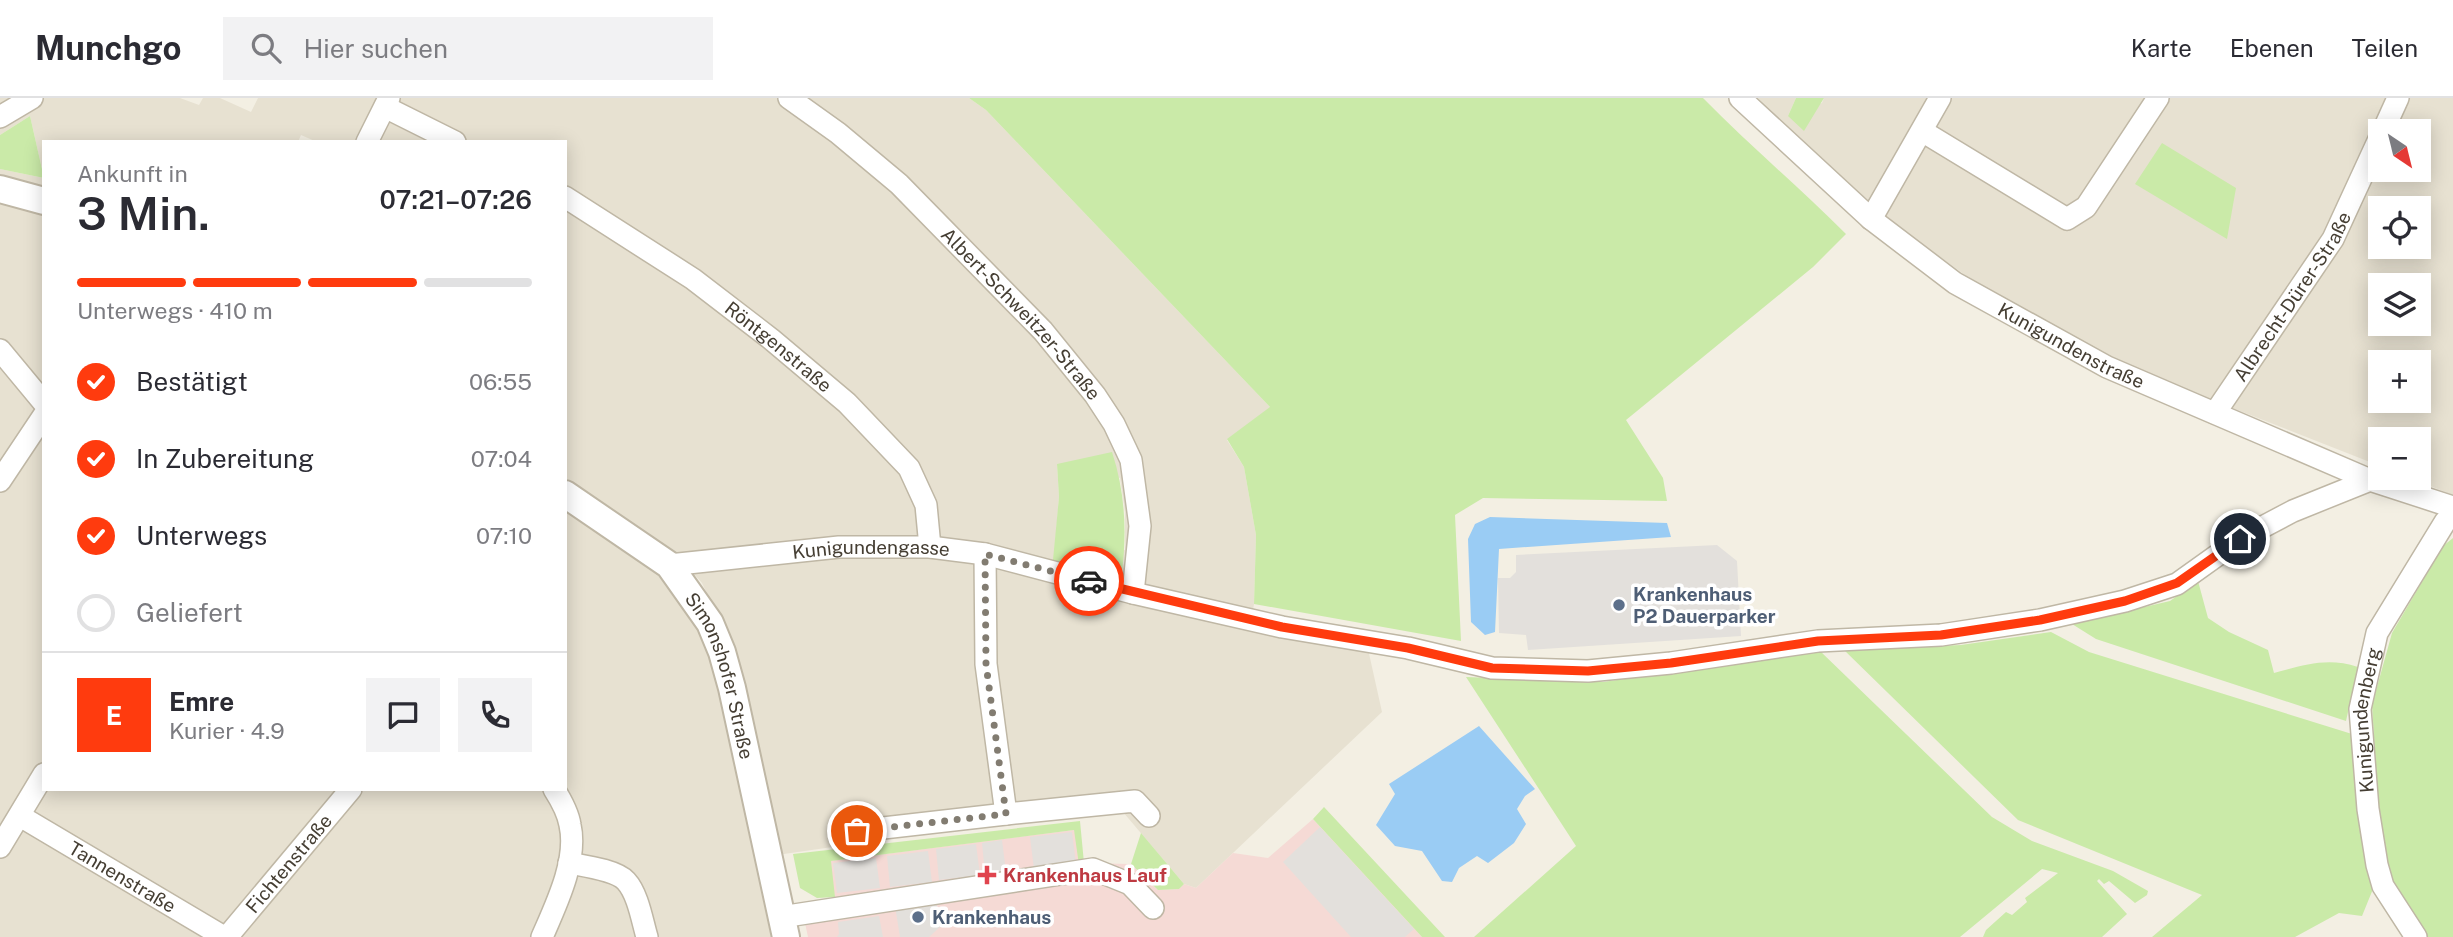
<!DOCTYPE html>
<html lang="de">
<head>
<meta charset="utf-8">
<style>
  body { margin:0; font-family:"Public Sans",sans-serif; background:#f2f2f3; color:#2b2b33; height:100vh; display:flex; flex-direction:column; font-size:26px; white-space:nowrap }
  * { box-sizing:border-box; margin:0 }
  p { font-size:23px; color:#7c7c81 }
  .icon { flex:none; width:38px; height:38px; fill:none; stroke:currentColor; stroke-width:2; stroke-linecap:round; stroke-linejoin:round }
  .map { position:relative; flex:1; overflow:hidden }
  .details { position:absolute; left:42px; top:42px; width:525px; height:651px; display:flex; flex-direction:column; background:#fff; border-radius:0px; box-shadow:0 4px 18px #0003 }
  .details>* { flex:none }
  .needle { width:46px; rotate:145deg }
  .buttons { position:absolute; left:2368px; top:21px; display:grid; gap:14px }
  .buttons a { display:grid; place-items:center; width:63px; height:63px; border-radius:0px; background:#fff; box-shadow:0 4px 18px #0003; font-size:35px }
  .pin { position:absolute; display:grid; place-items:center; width:60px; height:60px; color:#fff; margin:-30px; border:4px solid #fff; border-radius:50%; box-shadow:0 2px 7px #0007 }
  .courier { position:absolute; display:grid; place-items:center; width:70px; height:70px; margin:-35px; border:5px solid #ff3b0e; border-radius:50%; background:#fff; color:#222; box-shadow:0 2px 9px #0007 }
  .summary em { font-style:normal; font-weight:600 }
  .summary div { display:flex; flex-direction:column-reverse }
  .summary { display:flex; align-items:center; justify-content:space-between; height:119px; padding:0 35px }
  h1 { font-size:46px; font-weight:600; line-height:52px }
  .bar { display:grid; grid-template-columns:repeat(4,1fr); gap:10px 7px; align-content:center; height:84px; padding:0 35px }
  .bar i { height:9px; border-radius:5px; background:#e1e1e2 }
  .bar .on { background:#ff3b0e }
  .bar p { grid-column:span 4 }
  .line { display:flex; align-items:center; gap:18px; padding:0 35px; border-top:2px solid #e1e1e2 }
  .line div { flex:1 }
  .round { display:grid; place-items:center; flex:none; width:74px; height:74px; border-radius:0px; background:#f2f2f3 }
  ol { padding:0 35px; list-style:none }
  li { display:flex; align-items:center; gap:21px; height:77px }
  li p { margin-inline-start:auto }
  li .icon { padding:7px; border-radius:50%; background:#ff3b0e; color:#fff; stroke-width:4 }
  li:last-child { color:#7c7c81 }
  li i { width:38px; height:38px; border:4px solid #e1e1e2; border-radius:50% }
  header { display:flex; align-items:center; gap:42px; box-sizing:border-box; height:98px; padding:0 35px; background:#fff; border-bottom:2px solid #e1e1e2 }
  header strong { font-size:33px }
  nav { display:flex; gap:38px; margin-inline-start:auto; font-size:24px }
  .search { width:490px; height:63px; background:#f2f2f3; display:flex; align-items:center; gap:18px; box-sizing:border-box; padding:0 24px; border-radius:0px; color:#7c7c81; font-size:26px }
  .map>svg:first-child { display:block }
  .residential { fill:#e7e1d1; fill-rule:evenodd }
  .medical { fill:#f5dad5 }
  .green { fill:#caeaa8 }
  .parking { fill:#e3e0dc }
  .water { fill:#9accf4 }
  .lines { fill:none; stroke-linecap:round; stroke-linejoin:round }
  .minor-casing { stroke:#bfb7a5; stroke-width:24 }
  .tertiary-casing { stroke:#bfb7a5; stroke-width:30 }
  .minor { stroke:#fff; stroke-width:21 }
  .tertiary { stroke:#fff; stroke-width:26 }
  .done { stroke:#827c71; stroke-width:7; stroke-dasharray:0 12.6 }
  .route { stroke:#ff3b0e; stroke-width:9 }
  .service-dot { fill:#5c6f8a; stroke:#fff; stroke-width:2.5 }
  .health-dot { fill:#e0444e; stroke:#fff; stroke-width:2.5 }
  .labels { text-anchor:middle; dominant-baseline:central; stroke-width:7; stroke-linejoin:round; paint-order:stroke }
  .street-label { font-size:19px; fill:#453e33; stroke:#fff }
  .service-label { font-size:19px; font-weight:bold; fill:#4e5e75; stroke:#fff; text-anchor:start }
  .health-label { font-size:19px; font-weight:bold; fill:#be3a42; stroke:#fff; text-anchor:start }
</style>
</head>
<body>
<header>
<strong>Munchgo</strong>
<div class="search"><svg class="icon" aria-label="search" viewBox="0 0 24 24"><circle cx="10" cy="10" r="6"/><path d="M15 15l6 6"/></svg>Hier suchen</div>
<nav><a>Karte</a><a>Ebenen</a><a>Teilen</a></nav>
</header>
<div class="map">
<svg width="2453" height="839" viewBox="0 0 2453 839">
  <rect width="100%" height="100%" fill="#f3efe3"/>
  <path class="residential" d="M0 0H180L199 7 203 0H220L251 14 258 0H969L986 12 1271 310 1227 342 1244 369 1256 437 1254 506 1250 530 1368 551 1382 614 1196 790 1184 786 1123 714 1020 722 777 757 718 519 702 485 686 467 666 449 565 380V44H317L301 37 298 44H44V93L0 83V71L44 80 30 18 0 37ZM1057 366 1120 380 1125 414V452L1054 462 1059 399Z
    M1758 0H1796L1788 18 1822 5 1824 0H2453V397L2410 380H2418V341H2380V368L2184 291 2116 261 1979 187 1904 133 1861 96ZM2380 33H2418V72H2380ZM2380 110H2418V149H2380ZM2380 187H2418V226H2380ZM2380 264H2418V303H2380Z
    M0 101 44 111V691H565V403L658 470 686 506 713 559 771 839H0Z"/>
  <path class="medical" d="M1313 721 1422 839H808L805 825 837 818 830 763 1074 732 1084 765 1131 766 1158 792 1179 791 1184 786 1196 790 1233 755 1268 760Z"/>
  <path class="green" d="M969 0H1703C1749 47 1799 89 1846 136L1813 169 1626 322 1663 380 1667 403 1483 400 1455 417 1461 543 1254 506 1256 437 1244 369 1227 341 1270 309 986 12Z
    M1796 0H1824L1804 33 1788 18Z
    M30 18 44 80 0 71V37Z
    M2162 45 2236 90 2227 141 2135 86Z
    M1112 354C1125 394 1127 432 1122 474L1112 479 1053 462 1059 399 1057 366Z
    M2453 440V839H2425L2396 795 2381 748 2372 607 2392 535 2443 448Z
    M2198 483 2208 520 2229 534 2268 552 2274 575C2305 567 2327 559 2358 569L2346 623 2096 541 2072 526 2170 503Z
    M2051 534 2089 554 2352 636 2356 702 2373 791 2362 818 2339 815 2295 839H2152L2202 797 2018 722 1844 552 1961 547Z
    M1820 553 1992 719 2032 743 2113 773 2148 793 2147 797 2135 805 2109 783 2104 786 2099 781 2097 783 2127 816 2102 839H1983L1986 832 2006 814 2012 817 2027 804 2025 800 2058 775 2042 771 1960 839H1474L1576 748 1466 579 1603 584Z
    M1324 709 1445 839H1422L1313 721Z
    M1080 723 1084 765 1079 767 1074 732 831 763 835 799 817 800 800 790 793 756Z
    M1141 735 1184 786 1179 791 1158 792 1131 766Z"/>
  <path class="parking" d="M1717 447 1737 463 1741 538 1528 552 1526 537 1499 535 1498 480H1510L1516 474V457Z
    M1320 729 1414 831 1405 839H1351L1283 764Z
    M1072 734 1076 766 1034 771 1030 739Z
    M1002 742 1006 774 985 776 982 745Z
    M976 746 980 777 939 782 936 751Z
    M928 753 932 784 890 789 887 758Z
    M876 760 880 790 837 795 833 765Z
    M936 802 940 829 929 839H900L895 808Z
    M879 818 883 839H837L839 836 838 824Z"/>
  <path class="water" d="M1490 419 1667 425 1671 439 1499 451 1495 534 1485 537 1471 524 1468 441 1475 426Z
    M1479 628 1535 691 1525 698 1517 711 1526 726 1514 745 1488 765 1477 758 1459 770 1452 784 1442 783 1422 753 1395 748 1376 727 1395 696 1389 686Z"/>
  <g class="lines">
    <defs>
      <g id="minor">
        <path id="s1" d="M789 0 838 35 899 86 1043 233 1095 297 1114 326 1131 362 1140 428 1133 495"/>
        <path id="s2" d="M1740 0 1871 121 1955 185 2107 269 2370 382 2453 409"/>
        <path d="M385 9 455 44"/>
        <path d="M0 19 32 0"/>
        <path d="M1922 33 2067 121 2086 109 2158 0"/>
        <path d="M2383 33 2398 0"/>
        <path d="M367 44 389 0"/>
        <path id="s3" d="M565 99 693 181 771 241 847 305 909 370 926 407 930 449"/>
        <path d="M1871 121 1940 0"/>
        <path d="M0 252 44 305"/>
        <path id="s4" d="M2215 315 2333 141 2380 39"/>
        <path d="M0 383 44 317"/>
        <path id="s5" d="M669 467 839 449H930L985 456 1133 495 1282 529 1408 550 1492 570 1588 573 1671 565 1818 543 1941 537 2040 522 2125 503 2177 486 2240 441 2293 413 2370 382"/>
        <path d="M1006 716 1135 703 1149 718"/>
        <path id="s6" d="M20 718 224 839"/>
        <path d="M857 733 1006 716 986 566 985 456"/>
        <path d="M0 749 44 676"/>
        <path d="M569 765C584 768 616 772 626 783 638 796 642 822 647 839"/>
        <path d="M781 819 1093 771 1130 786 1153 810"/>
        <path id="s7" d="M227 839 351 691"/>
        <path d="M542 839C556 807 578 762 570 727 568 714 561 702 554 691"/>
        <path id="s8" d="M2416 839 2383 788 2377 767 2368 711 2360 611 2377 535 2445 424 2453 415"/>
      </g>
      <g id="tertiary">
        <path d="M0 91 44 103"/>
        <path id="s9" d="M565 396 669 467 710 525 722 554 732 590 786 839"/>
      </g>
    </defs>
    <use href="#minor" class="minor-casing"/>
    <use href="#tertiary" class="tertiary-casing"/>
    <use href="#minor" class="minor"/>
    <use href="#tertiary" class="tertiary"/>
  </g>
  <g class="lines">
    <path class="done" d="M857 733 1006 716 986 566 985 456 1089 483"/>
    <path class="route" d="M1089 483 1282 529 1408 550 1492 570 1588 573 1671 565 1818 543 1941 537 2040 522 2125 503 2177 485 2240 441"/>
  </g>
  <g class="service-dot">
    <circle cx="1619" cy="507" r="7"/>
    <circle cx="918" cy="819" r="7"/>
  </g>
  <path class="health-dot" d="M983.5 766.5h7v7h7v7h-7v7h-7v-7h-7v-7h7z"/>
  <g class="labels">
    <g class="street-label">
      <text stroke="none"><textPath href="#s4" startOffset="140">Albrecht-Dürer-Straße</textPath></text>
      <text stroke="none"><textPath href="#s1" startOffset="318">Albert-Schweitzer-Straße</textPath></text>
      <text stroke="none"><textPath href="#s2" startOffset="416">Kunigundenstraße</textPath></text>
      <text stroke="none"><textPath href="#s3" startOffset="261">Röntgenstraße</textPath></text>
      <text stroke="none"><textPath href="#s5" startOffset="203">Kunigundengasse</textPath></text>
      <text stroke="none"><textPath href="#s9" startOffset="250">Simonshofer Straße</textPath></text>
      <text stroke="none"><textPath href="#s8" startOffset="229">Kunigundenberg</textPath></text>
      <text stroke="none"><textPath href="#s7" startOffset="96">Fichtenstraße</textPath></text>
      <text stroke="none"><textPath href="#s6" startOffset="119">Tannenstraße</textPath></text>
    </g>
    <g class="service-label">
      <text x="1633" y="496">Krankenhaus<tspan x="1633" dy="22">P2 Dauerparker</tspan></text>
      <text x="932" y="819">Krankenhaus</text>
    </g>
    <g class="health-label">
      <text x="1003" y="777">Krankenhaus Lauf</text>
    </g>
  </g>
</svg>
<div class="buttons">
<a><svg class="needle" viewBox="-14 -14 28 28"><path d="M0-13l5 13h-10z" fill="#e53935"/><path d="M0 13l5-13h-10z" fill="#7c7c81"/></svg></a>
<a><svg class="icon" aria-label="locate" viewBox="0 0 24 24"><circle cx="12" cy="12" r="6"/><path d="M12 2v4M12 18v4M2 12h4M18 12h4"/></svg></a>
<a><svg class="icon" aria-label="layers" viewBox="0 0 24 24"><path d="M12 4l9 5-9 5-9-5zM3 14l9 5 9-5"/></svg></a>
<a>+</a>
<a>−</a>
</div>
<div class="pin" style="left:857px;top:733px;background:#ea580c"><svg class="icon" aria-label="bag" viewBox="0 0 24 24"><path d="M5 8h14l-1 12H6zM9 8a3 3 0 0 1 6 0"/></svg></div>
<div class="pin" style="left:2240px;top:441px;background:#1f2937"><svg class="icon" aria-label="home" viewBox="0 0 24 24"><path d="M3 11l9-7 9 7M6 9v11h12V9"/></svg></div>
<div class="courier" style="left:1089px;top:483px"><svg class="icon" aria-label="car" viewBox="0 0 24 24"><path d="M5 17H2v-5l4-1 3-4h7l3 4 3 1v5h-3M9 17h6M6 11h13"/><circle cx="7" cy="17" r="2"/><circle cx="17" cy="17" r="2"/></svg></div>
<section class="details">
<div class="summary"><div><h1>3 Min.</h1><p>Ankunft in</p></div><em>07:21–07:26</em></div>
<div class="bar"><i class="on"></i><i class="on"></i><i class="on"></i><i></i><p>Unterwegs · 410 m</p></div>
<ol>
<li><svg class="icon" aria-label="check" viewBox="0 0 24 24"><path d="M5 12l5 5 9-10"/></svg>Bestätigt<p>06:55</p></li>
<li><svg class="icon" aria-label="check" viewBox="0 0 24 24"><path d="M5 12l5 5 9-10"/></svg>In Zubereitung<p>07:04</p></li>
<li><svg class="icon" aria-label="check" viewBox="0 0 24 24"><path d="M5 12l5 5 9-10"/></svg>Unterwegs<p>07:10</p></li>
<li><i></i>Geliefert</li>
</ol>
<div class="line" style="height:126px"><b class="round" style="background:#ff3b0e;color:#fff">E</b><div><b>Emre</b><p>Kurier · 4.9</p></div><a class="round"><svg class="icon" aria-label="chat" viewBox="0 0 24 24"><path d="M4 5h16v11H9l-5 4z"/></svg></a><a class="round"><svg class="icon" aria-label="phone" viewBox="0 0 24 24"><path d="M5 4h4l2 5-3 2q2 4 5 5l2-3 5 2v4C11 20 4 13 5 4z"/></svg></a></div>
</section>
</div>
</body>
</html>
